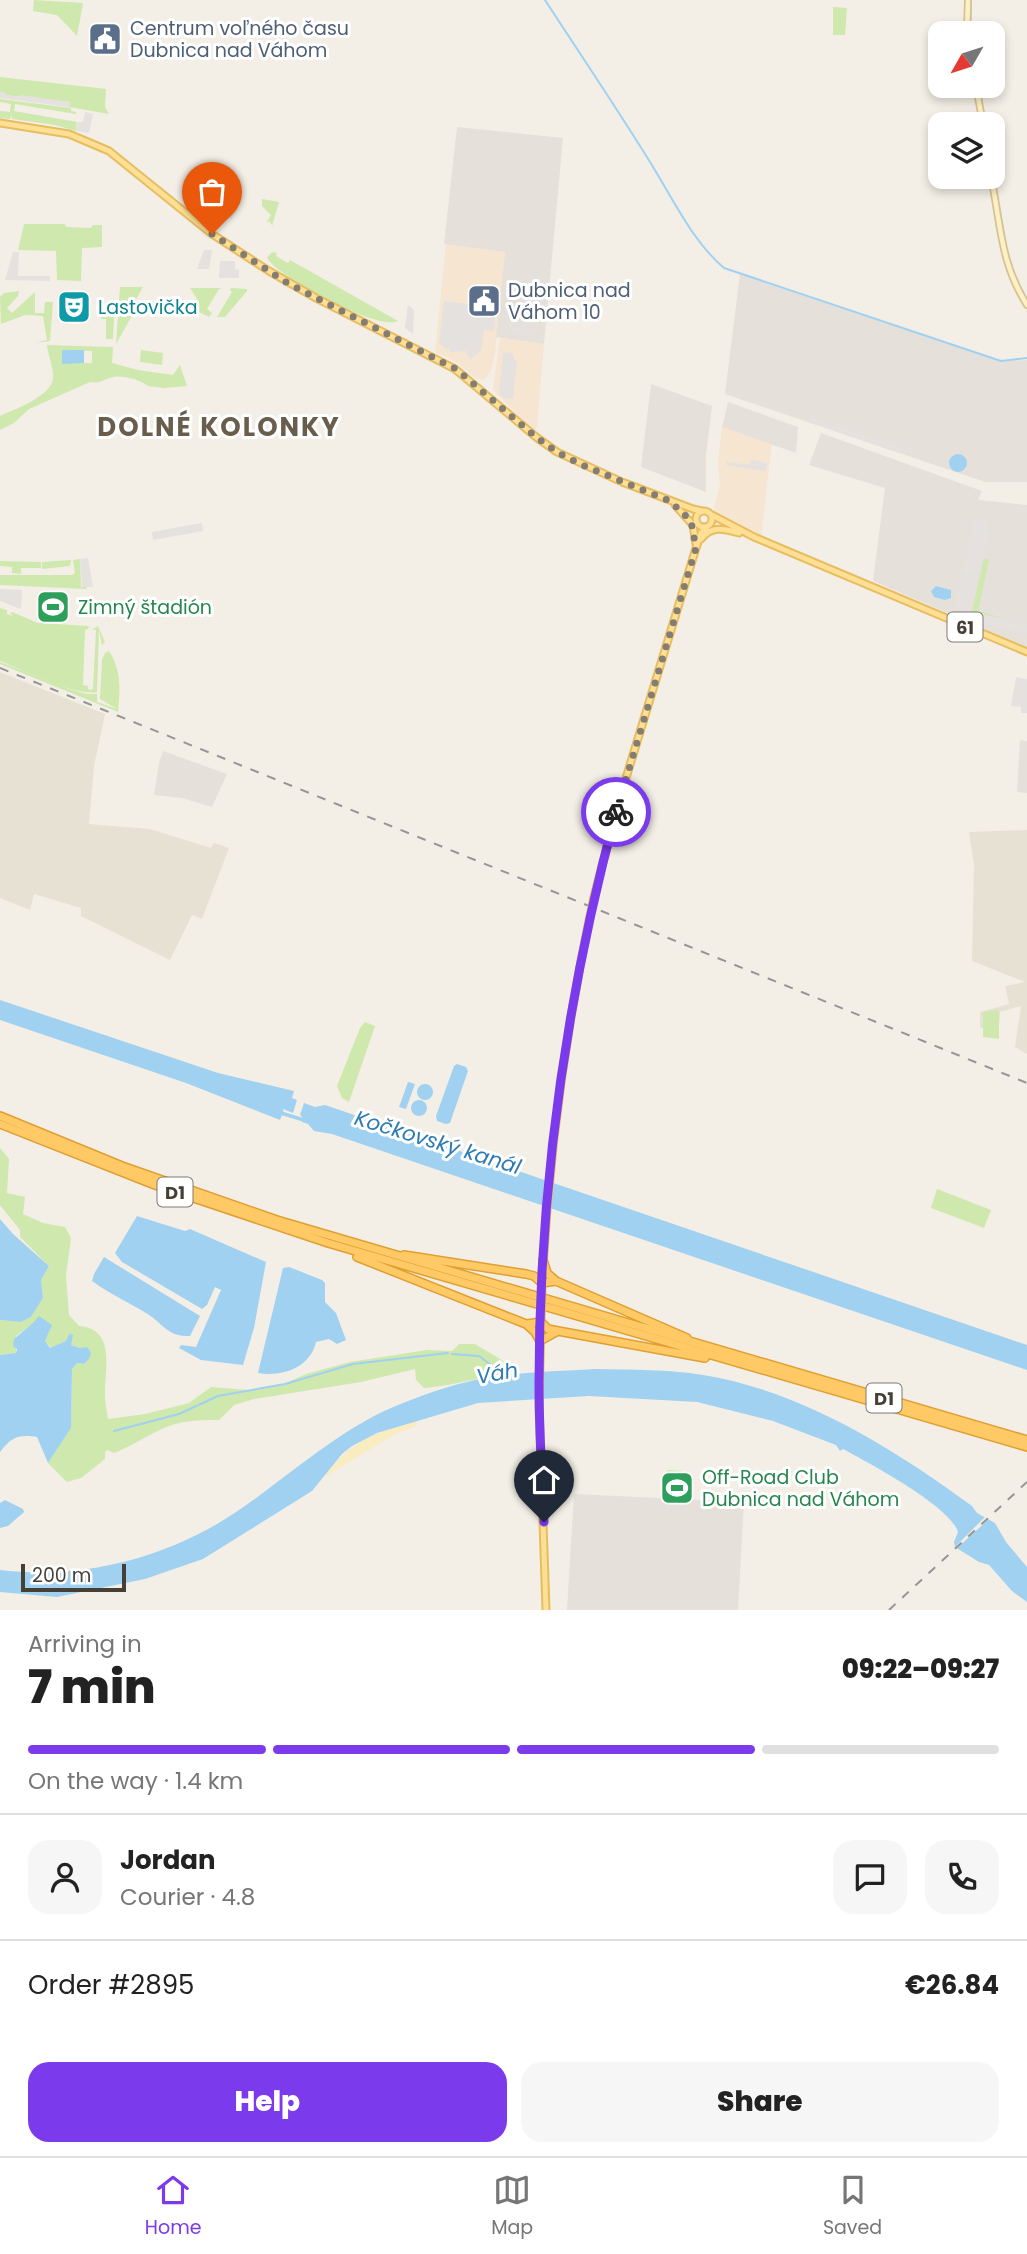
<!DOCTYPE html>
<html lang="en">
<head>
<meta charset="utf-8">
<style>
  body { margin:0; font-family:Poppins,sans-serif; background:#f6f6f6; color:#222; height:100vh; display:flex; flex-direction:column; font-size:26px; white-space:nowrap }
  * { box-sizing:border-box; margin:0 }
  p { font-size:23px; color:#767676 }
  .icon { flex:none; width:38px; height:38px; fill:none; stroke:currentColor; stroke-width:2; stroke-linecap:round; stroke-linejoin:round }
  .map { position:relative; height:1610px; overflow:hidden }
  .details { display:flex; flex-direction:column; background:#fff; flex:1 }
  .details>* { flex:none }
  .needle { width:46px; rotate:231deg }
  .tools { position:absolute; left:928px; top:21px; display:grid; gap:14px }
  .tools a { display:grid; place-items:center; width:77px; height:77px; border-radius:14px; background:#fff; box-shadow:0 4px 10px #0003; font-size:35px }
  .scale { position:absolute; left:21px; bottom:18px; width:105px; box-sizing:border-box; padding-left:7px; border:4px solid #463f35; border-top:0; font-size:19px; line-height:24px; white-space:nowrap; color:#463f35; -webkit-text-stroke:5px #fff; paint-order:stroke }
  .pin { position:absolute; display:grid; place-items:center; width:60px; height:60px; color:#fff; margin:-72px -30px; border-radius:50% 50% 50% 0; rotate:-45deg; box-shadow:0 0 7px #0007 }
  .pin .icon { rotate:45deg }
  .courier { position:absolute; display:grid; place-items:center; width:70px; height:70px; margin:-35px; border:5px solid #7c3aed; border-radius:50%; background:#fff; color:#222; box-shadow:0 2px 9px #0007 }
  .head em { font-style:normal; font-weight:800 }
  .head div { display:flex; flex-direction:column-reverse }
  .head { display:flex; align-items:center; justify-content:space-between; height:119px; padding:0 28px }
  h1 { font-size:46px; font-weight:800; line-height:52px }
  .bar { display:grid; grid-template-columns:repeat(4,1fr); gap:10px 7px; align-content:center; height:84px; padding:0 28px }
  .bar i { height:9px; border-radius:5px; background:#e0e0e0 }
  .bar .selected { background:#7c3aed }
  .bar p { grid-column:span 4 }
  .line { display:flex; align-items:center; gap:18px; padding:0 28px; border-top:2px solid #e0e0e0 }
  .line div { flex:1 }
  .round { display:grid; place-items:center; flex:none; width:74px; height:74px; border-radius:21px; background:#f6f6f6 }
  .button { display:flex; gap:14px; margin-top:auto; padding:14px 28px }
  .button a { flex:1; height:80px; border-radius:21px; background:#7c3aed; color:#fff; font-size:28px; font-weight:800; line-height:80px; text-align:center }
  .button a+a { background:#f6f6f6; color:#222 }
  .menu { display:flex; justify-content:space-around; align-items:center; height:98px; border-top:2px solid #e0e0e0; background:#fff; font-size:19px; color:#767676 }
  .menu a { display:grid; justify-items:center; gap:4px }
  .menu .selected { color:#7c3aed }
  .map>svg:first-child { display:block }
  .residential { fill:#e7e1d4 }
  .commercial { fill:#f6e5d0 }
  .industrial { fill:#e5e0da }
  .green { fill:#cee8ad; fill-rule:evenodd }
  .sand { fill:#f8ecc0 }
  .parking { fill:#e4e1de }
  .water { fill:#a0d1f1 }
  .pier { fill:#f3efe6 }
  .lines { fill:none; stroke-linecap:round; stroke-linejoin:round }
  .stream { stroke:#a0d1f1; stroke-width:2 }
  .canal { stroke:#a0d1f1; stroke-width:3.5 }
  .secondary-casing { stroke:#d4c394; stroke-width:8 }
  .primary-casing { stroke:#e6bd61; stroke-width:9 }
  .highway-casing { stroke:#e09f33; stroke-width:10 }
  .secondary { stroke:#fff0c4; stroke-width:4.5 }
  .primary { stroke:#ffdf93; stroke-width:5 }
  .highway { stroke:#ffca65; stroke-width:7 }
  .rail { stroke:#959595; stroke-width:2; stroke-dasharray:9 9; stroke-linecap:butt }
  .primary-bridge-casing { stroke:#e6bd61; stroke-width:9; stroke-linecap:butt }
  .primary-bridge { stroke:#ffdf93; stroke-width:5 }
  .done { stroke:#837d73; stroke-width:7; stroke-dasharray:0 12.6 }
  .route { stroke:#7c3aed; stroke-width:9 }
  .labels { text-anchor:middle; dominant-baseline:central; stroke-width:6; stroke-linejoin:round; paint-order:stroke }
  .shield { fill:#fff; stroke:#7e7972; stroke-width:2 }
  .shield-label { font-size:18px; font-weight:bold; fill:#463f35 }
  .service-label { font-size:19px; fill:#4e5e75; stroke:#fff; text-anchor:start }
  .culture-label { font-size:19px; fill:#0d838f; stroke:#fff; text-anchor:start }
  .leisure-label { font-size:19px; fill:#27864d; stroke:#fff; text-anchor:start }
  .water-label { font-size:21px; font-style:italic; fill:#2c7bb3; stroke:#fff }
  .district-label { font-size:26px; font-weight:bold; letter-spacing:2px; fill:#695d4c; stroke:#fff }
</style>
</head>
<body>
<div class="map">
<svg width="1027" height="1610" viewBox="0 0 1027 1610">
  <rect width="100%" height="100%" fill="#f3efe6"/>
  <path class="residential" d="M0 672 105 714 94 766 89 824 150 829 211 848 214 843 229 848 202 919 192 915 170 960 81 916V908L34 894 30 910 0 898Z
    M1027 830V1054L1015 1047 1021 1006 1000 1012 999 1025 980 1028V1012L1009 1004 1005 986 1025 982 972 961 974 865 969 832Z"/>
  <path class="commercial" d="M446 244 505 252 495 353 491 371 484 380 476 378 454 361 435 352Z
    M500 338 544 344 537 425 535 432 493 390Z
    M722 427 772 444 761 536 720 520 713 512 720 486 718 462Z"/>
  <path class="industrial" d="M457 127 563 138 544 344 496 337 505 252 444 244Z
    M229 198 239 199 237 210 231 219 225 215Z
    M740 274 999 361 1027 360V482H985L725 394Z
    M651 384 712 406 706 455V492L641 467Z
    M728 402 798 427 796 453 722 427Z
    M821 433 982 491 978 500 1027 505V647L873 581 885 488 809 465Z
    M1020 740 1027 741V793L1017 792Z
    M163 751 227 774 212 807 182 798 154 795 159 763Z
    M574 1494 744 1502 738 1610H567Z"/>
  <path class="green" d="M34 0 83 3 77 36 57 15 33 11Z
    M833 7 847 8 845 35H833Z
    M0 77 106 89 105 107 109 114 69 107 70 102 5 95V93L0 92Z
    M0 99 71 108V111L76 112V114L15 104 14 111 77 122 76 131 55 125 12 119V115L10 119 0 118V111L10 112 11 104 0 102Z
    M262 199 279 202 272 226 274 228 269 221 266 223 271 215 262 206Z
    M24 224H65L66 227 91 228 93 225H102V247L82 248 81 281 57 280 56 251 18 250Z
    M272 252 277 253 276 256 288 263 290 260 398 321C377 331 288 280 272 264L267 258Z
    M120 287H143L135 301H132L135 303 130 309 134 312 116 344Z
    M190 288H223L219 289 207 309 212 313 209 317 199 312 197 299Z
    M231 288 247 289V291L225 317H217L232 292 230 290Z
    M19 291 18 296 7 308 12 313 35 292V313H44L45 302H53L50 341 35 343 47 340 43 316 25 315 1 324 0 297 4 293Z
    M101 315 114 317 113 339H106V319H101Z
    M47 345 113 347 112 363 138 370 173 375 180 365 187 386 164 388 148 386C141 380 122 375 113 377 104 379 100 384 90 382L29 409 14 423 0 430V416C15 409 52 396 53 378 54 368 48 356 47 345ZM62 350 92 351V363H66Z
    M141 350 163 353 162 365 140 362Z
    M80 559 81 587H87L86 589 0 585V575H72L75 573 73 560Z
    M984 559 989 560 978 611 1006 619 972 612Z
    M71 560 70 566 42 569V562Z
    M0 561 41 562V568H21V574L12 573V567L0 566Z
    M0 608 7 610V614L13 616 10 613 12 612 38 623 89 626 88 629 85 630 83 685 88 686V689L91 690 93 688 96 630H92L98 626 105 642 102 645 99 629 97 692C77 697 21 669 0 661Z
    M109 651C122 671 120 691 118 712L0 664V662L69 689 87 694H97V702L117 709 100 699 102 660 105 653Z
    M997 1010 999 1012V1039L983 1037V1012Z
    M365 1022 375 1026 349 1102 342 1098 337 1086 360 1028Z
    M0 1148 9 1159 7 1193 25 1197 23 1214 43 1223 65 1227 71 1238 66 1276 69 1315 79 1326C117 1329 104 1370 105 1396 105 1403 107 1411 108 1419L145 1414 189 1403 211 1387 248 1390 284 1384 306 1374 350 1362 427 1350 452 1351 459 1344H475L520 1371C488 1375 457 1385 424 1388L416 1380 415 1369 361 1382 254 1399 234 1405 219 1420C203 1420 185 1420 169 1426 150 1433 133 1446 114 1453L107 1450 105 1452V1459L81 1478 67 1482 48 1463 71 1428 72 1369 77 1363 84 1364 89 1359 80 1348 71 1345 69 1334 66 1341 51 1348 45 1341 50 1329 39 1316 34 1323 16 1336V1353L0 1355V1320L21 1322 31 1317 43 1298 41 1280 49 1266 20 1237V1230L0 1205Z
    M937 1189 991 1210 984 1228 931 1208Z
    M667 1470 682 1471V1476L687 1479 686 1493 682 1496 667 1495Z"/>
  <path class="sand" d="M416 1420 417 1426 397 1433 324 1477C351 1440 374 1434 416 1420Z"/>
  <path class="parking" d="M0 92 6 93V95L20 97 21 95 70 102 69 107 0 98Z
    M85 112 93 114 89 133 76 131 78 122H83Z
    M204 250H212L209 269H197Z
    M13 252H19L18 276H50V281L5 280Z
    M220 261H235V269L239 270V278H219Z
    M444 301 496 307 494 331 484 330 481 350 471 359 466 353 468 351 450 352V349L445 348 439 343Z
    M408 305 414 310 413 334 405 328Z
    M518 320 526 321 525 329 539 331V336L508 333V327L517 328Z
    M503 352 512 353 514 360H517L513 399 504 398 499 393Z
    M810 416 904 447 902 454 808 422Z
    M751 460 767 463 766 471 726 465 727 462 750 465Z
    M978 519 987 521 986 524 990 526 970 612 954 608 974 520 978 521Z
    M202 523 203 531 153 540 152 532Z
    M88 558 93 587H82L80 559Z
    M0 589 22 590 21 609 0 601Z
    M979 615 1027 625V634L978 622Z
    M1016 677 1027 679V713H1021V707L1011 706Z"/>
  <path class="water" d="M62 350H84V363L62 364Z
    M949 463a9 9 0 1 1 18 0a9 9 0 1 1-18 0Z
    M936 586 951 590V598L945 600 934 597 931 591Z
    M0 1000 218 1073 294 1091 292 1098 297 1100 293 1113 283 1109 284 1116 282 1115 280 1120 186 1083 0 1020Z
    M457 1064 466 1067 468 1071 450 1123 446 1124 437 1121 436 1116 454 1066Z
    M408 1082 415 1084 406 1109 399 1107Z
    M417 1092a8 8 0 1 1 16 0a8 8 0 1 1-16 0Z
    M411 1108a8 8 0 1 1 16 0a8 8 0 1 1-16 0Z
    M304 1103 315 1107 325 1105 1027 1345V1370L332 1134 314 1131 308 1124 302 1122 303 1118 300 1115Z
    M137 1216 185 1231 190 1229 266 1262 254 1328 243 1365 201 1360 179 1348 181 1345 196 1347 221 1290 215 1287 207 1305 202 1309 122 1262 115 1253Z
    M0 1219 13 1234 49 1266 41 1280 43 1298 31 1317 21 1322 0 1320Z
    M104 1257 200 1316 190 1336C167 1337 164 1324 146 1313 128 1302 110 1294 92 1281L94 1274Z
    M289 1267 322 1280 325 1283V1302L336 1313 346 1340 337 1344 329 1339 316 1342C310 1368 282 1377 258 1373L283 1268Z
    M39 1316 52 1325 45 1341 50 1348 66 1341 69 1334 73 1335 71 1345 80 1348 87 1347 91 1353 89 1359 84 1364 77 1363 72 1369 71 1428 48 1463 37 1437C19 1434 11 1437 0 1452V1355L16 1353 17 1349 13 1346 14 1339 33 1323Z
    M596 1369C631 1370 668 1369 703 1375 802 1391 893 1448 972 1506L977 1513 995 1523 1006 1542 1027 1567V1602L1012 1591 989 1565 979 1562 955 1547 954 1542 958 1532C950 1506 869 1463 843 1449L840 1451 836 1445 773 1421 697 1402 589 1396 478 1403 377 1433 352 1446 342 1454 312 1491 203 1559 145 1579 57 1597 0 1592V1570C85 1580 172 1557 242 1508 294 1472 343 1426 403 1403 430 1392 461 1382 490 1377 525 1372 560 1371 596 1369Z
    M5 1500 23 1509 24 1512 8 1526 0 1528V1503Z"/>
  <path class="pier" d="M987 1515 991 1517 954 1551 952 1550Z"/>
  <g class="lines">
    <path class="stream" d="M545 0C580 54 616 107 650 162 672 197 692 241 724 268L1001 361 1027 358
      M970 33 971 0
      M979 86 985 124
      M992 168 1006 246
      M1018 284 1027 300
      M452 1354 479 1356 507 1377
      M114 1431 179 1414 218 1396 285 1384 353 1364 448 1353"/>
    <path class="canal" d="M281 1113 307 1121"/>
    <defs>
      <path id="secondary" d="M967 33 968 0
        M976 86 983 124
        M991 177C1001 225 1000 262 1027 305"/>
      <path id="primary" d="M0 123 69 134 109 151 212 234 269 271 316 298 455 369 536 437 557 452 622 482 693 509 702 511
        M675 505 693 525 696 544
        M696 519a8 8 0 1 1 16 0a8 8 0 1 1-16 0Z
        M712 515 754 537 1027 652
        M701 539C712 525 724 529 739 533
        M594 897 619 801 696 548 701 533 707 527
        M542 1285C548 1162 564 1041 589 921
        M541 1320 539 1405 546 1610"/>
      <path id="highway" d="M0 1116 122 1166 277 1220 1027 1440
        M0 1124 155 1185 328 1243 1027 1447
        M404 1255 526 1274 534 1276 542 1283 556 1281
        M357 1257 526 1324 535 1332 540 1341 558 1331
        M543 1260 547 1273 556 1281 687 1338
        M527 1324 541 1322 548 1329 558 1331 705 1358"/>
    </defs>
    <use href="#secondary" class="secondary-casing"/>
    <use href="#primary" class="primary-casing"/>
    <use href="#highway" class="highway-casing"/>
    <use href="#secondary" class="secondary"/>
    <use href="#primary" class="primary"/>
    <use href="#highway" class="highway"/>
    <path class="rail" d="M0 668 1027 1083
      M889 1610 1027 1482"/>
    <defs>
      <path id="primary-bridge" d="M589 921 594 897
        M541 1320 542 1286"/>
    </defs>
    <use href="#primary-bridge" class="primary-bridge-casing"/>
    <use href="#primary-bridge" class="primary-bridge"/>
  </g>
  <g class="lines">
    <path class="done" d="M212 234 289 284 456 369 536 437 557 452 582 465 670 501 691 521 696 548 616 812"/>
    <path class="route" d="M544 1522C542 1476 539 1430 539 1384 539 1191 566 998 616 812"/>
  </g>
  <defs>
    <symbol id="civic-square" viewBox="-11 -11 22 22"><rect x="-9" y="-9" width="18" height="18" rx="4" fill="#5c6f8a" stroke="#fff"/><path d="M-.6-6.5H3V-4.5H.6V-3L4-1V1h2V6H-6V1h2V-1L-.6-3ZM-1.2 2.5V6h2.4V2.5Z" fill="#fff"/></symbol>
    <symbol id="theatre-square" viewBox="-11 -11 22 22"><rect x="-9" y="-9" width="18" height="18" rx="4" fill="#0f9aa8" stroke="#fff"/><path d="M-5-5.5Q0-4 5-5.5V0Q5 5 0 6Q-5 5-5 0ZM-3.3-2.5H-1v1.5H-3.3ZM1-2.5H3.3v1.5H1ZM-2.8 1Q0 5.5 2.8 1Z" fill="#fff"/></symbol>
    <symbol id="stadium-square" viewBox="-11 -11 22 22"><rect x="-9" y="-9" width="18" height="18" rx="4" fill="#2e9e5b" stroke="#fff"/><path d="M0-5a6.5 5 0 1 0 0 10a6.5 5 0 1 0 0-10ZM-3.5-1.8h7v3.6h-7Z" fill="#fff"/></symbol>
  </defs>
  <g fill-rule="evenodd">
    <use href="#civic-square" x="86" y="20" width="38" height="38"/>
    <use href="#civic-square" x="465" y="282" width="38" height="38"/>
    <use href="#theatre-square" x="55" y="288" width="38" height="38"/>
    <use href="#stadium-square" x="34" y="588" width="38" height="38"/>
    <use href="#stadium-square" x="658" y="1469" width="38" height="38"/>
  </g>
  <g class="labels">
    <g class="shield">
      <rect x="947.5" y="612.5" width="35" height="29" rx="5"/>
      <rect x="157.5" y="1177.5" width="35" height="29" rx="5"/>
      <rect x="866.5" y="1383.5" width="35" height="29" rx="5"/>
    </g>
    <g class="shield-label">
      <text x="965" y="627">61</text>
      <text x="175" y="1192">D1</text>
      <text x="884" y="1398">D1</text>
    </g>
    <g class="service-label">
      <text x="130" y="28">Centrum voľného času<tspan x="130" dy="22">Dubnica nad Váhom</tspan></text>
      <text x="508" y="290">Dubnica nad<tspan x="508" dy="22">Váhom 10</tspan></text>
    </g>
    <g class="culture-label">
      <text x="98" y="307">Lastovička</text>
    </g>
    <g class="leisure-label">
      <text x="78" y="607">Zimný štadión</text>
      <text x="702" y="1477">Off-Road Club<tspan x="702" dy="22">Dubnica nad Váhom</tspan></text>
    </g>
    <g class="water-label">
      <text transform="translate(438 1142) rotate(17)">Kočkovský kanál</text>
      <text transform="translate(497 1373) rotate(-10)">Váh</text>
    </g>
    <g class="district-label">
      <text x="219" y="427">DOLNÉ KOLONKY</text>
    </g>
  </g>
</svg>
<div class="tools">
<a><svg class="needle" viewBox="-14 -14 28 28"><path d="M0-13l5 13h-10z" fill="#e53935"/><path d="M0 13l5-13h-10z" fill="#767676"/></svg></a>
<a><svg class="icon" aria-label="layers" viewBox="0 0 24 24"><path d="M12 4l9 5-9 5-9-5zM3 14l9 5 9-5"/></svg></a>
</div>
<div class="scale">200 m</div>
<div class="pin" style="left:212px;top:234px;background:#ea580c"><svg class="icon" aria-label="bag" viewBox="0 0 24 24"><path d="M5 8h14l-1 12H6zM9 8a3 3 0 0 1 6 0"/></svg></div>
<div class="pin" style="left:544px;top:1522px;background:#1f2937"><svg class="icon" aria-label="home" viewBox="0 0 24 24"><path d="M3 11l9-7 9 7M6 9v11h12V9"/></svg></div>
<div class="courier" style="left:616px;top:812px"><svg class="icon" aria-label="bike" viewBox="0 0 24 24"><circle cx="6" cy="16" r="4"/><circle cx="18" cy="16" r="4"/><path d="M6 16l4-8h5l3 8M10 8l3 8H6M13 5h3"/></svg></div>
</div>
<section class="details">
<div class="head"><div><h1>7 min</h1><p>Arriving in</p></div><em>09:22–09:27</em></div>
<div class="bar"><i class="selected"></i><i class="selected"></i><i class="selected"></i><i></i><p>On the way · 1.4 km</p></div>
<div class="line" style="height:126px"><a class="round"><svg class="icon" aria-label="person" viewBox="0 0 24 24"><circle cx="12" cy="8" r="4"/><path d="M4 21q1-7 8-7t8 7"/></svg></a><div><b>Jordan</b><p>Courier · 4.8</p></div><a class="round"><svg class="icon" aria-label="chat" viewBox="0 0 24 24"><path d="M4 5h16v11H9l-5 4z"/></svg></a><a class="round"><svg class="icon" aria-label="phone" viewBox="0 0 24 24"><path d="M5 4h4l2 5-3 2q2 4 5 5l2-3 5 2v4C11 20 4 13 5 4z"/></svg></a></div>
<div class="line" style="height:91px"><div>Order #2895</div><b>€26.84</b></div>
<div class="button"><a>Help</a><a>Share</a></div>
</section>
<nav class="menu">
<a class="selected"><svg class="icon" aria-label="home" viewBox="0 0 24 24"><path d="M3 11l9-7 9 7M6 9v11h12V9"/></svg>Home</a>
<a><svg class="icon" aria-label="map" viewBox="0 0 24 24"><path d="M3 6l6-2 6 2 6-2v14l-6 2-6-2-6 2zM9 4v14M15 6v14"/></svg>Map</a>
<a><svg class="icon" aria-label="saved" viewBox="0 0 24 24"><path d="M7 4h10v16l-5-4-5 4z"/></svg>Saved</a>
</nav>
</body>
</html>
